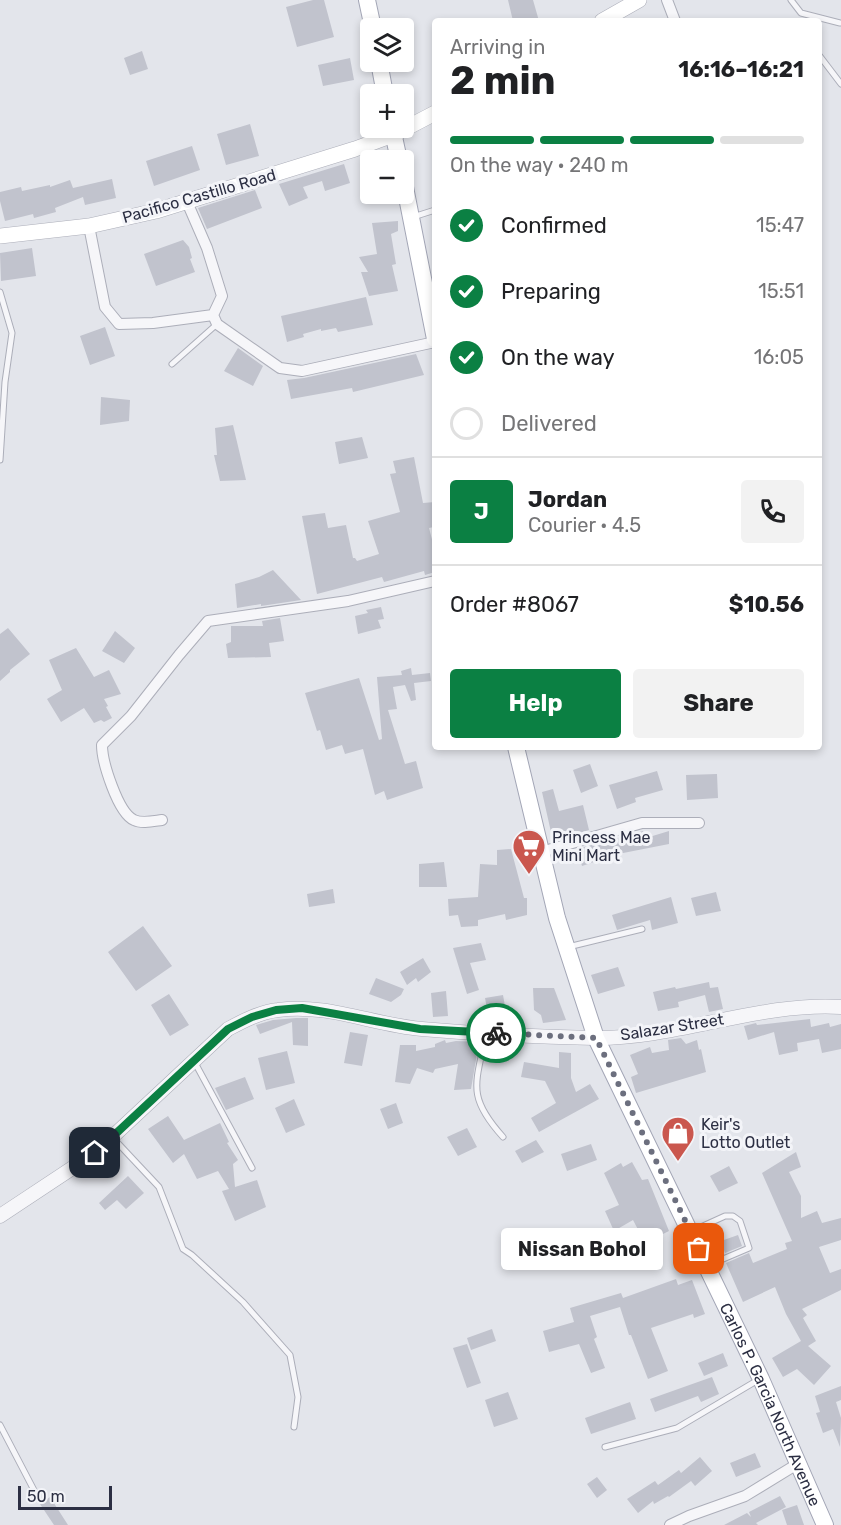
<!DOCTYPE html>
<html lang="en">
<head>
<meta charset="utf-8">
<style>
  body { margin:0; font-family:Rubik,sans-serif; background:#f2f2f2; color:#202124; height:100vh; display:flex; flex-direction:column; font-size:22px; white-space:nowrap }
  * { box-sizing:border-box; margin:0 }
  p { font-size:20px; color:#757577 }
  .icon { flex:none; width:33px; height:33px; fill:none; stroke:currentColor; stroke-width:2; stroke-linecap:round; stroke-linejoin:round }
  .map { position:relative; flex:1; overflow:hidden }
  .sheet { position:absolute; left:432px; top:18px; width:390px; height:732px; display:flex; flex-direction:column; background:#fff; border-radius:6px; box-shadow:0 3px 9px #0003 }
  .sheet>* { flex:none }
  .controls { position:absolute; left:360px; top:18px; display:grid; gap:12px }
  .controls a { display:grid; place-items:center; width:54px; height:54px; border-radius:6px; background:#fff; box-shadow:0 3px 9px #0003; font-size:30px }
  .scale { position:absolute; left:18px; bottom:15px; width:94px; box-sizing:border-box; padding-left:6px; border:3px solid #2c2f43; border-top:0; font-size:16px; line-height:21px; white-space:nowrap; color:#2c2f43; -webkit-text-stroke:4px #f3f4f8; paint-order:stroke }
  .pin { position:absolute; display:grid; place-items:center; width:51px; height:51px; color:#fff; margin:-26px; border-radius:12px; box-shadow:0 3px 9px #0006 }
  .courier { position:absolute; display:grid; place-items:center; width:60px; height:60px; margin:-30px; border:4px solid #0b8043; border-radius:50%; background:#fff; color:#222; box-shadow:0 2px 8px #0007 }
  .bubble { position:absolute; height:42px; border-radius:6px; background:#fff; box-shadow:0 3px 9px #0003; font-size:20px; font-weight:700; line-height:42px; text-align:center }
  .headline em { font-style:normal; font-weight:700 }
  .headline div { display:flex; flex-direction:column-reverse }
  .headline { display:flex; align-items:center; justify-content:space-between; height:102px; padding:0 18px }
  h1 { font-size:39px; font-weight:700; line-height:45px }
  .bar { display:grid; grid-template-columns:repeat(4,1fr); gap:9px 6px; align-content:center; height:72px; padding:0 18px }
  .bar i { height:8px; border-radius:4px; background:#e0e0e0 }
  .bar .on { background:#0b8043 }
  .bar p { grid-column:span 4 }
  .line { display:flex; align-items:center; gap:15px; padding:0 18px; border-top:2px solid #e0e0e0 }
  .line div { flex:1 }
  .round { display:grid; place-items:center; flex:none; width:63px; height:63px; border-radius:6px; background:#f2f2f2 }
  ol { padding:0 18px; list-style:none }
  li { display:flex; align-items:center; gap:18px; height:66px }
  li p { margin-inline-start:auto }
  li .icon { padding:6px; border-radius:50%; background:#0b8043; color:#fff; stroke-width:4 }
  li:last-child { color:#757577 }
  li i { width:33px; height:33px; border:3px solid #e0e0e0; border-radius:50% }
  .cta { display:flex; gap:12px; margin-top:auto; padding:12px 18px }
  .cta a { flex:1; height:69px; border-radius:6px; background:#0b8043; color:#fff; font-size:24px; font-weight:700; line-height:69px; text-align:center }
  .cta a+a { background:#f2f2f2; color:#202124 }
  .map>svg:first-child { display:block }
  .building { fill:#c1c3cd }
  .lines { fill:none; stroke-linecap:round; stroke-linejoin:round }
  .service-casing { stroke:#acaeb9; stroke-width:7 }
  .minor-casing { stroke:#acaeb9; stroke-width:12 }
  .tertiary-casing { stroke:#acaeb9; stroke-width:15 }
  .secondary-casing { stroke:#acaeb9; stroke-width:16 }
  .primary-casing { stroke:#a3a6b6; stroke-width:18 }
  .service { stroke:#f6f6f9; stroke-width:5 }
  .minor { stroke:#f6f6f9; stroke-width:10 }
  .tertiary { stroke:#f6f6f9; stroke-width:14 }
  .secondary { stroke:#fff; stroke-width:15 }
  .primary { stroke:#fff; stroke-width:16 }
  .done { stroke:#6c6f7e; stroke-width:6; stroke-dasharray:0 10.8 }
  .route { stroke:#0b8043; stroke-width:8 }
  .labels { text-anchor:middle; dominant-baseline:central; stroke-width:6; stroke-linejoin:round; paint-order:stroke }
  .street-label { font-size:16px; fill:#2c2f43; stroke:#f3f4f8 }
  .poi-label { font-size:16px; fill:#2c2f43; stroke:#f3f4f8; text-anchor:start }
</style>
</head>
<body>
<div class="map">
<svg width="841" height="1525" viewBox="0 0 841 1525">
  <rect width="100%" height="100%" fill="#e3e5eb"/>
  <path class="building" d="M313 0H324L334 37 297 47 286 7Z
    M508 0H533L539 21H513Z
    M142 51 148 69 130 75 124 58Z
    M350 58 354 80 323 86 318 65Z
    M250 124 259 156 226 165 217 134Z
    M192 146 200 170 154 186 146 161Z
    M344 164 350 183 325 191 322 181 303 187 308 198 289 206 279 184Z
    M112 179 116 198 85 205 83 197 55 208 56 212 34 218 33 214 5 221 0 201V192L21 187 22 191 50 185V187L70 180 73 188Z
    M255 190 262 208 207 229 198 208Z
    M398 221V231L391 234 396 264 392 265 398 291 369 296 361 272H368L359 257 377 254 372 223Z
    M183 240 189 247 192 258 190 259 195 272 156 286 144 254Z
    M32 248 36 276 1 281 0 253Z
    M366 297 373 325 338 332 336 328 321 331V329L303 334 304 337 287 342 281 316Z
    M105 327 115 356 90 365 80 336Z
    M238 348 263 366 253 386 224 371Z
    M416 354 424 375 353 392 352 388 291 399 287 380 304 378Z
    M101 397 130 400 129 421 100 425Z
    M233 425 246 480 220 481 214 455H217L215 428Z
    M362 437 368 458 339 464 335 442Z
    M414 457 423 503 435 502V515L432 516 434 527 429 528 435 551V572L425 575 424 571 384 582 382 577 317 594 302 516 325 513 328 528 346 525 353 558H355L357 561 379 554 368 521 400 512 390 474 396 473 393 461Z
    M273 570 301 600 261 606V604L237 608 235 584 259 577Z
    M381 607 384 619 378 620 381 628 358 634 355 616 368 613 366 610Z
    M280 618 284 641 269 643 271 657 228 658 226 644 231 642V626H263L262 621Z
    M8 628 30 654 10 670V672L0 681V634Z
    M115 631 135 648 124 663 102 651Z
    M76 648 94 677 109 670 121 694 104 699 108 706 106 707 112 718 104 722 101 720 94 723 84 708 61 722 47 699 62 690 49 660Z
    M411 668 412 675 430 673 431 681 414 683 416 700 411 701 405 685 393 687 397 709 388 710 405 764 416 761 423 788 387 800 384 791 375 795 363 749 345 754 342 745 326 750 320 730 317 731 305 693 359 678 379 740 382 739 377 677 402 675 401 671Z
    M590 764 598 786 581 793 573 770Z
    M657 771 663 790 635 798 636 802 617 809 609 785Z
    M717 774 718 798 687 800 686 775Z
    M553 789 559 811 583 805 589 830 553 841 542 792Z
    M643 831 646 838 669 831V844L618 854 582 866 577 849Z
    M511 849 524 898H527V915L506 920 505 914 478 920V926L461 927 458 915 449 916 448 899 478 897 480 864 497 865V850Z
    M444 862 447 887H419V864Z
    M333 889 335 903 309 907 307 894Z
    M716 892 721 911 696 916 691 898Z
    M671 897 678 923 652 930 650 920 617 930 612 915Z
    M143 926 172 966 136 991 108 952Z
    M481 943 486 960 470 963 479 990 467 994 453 948Z
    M423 958 431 972 418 982 416 978 407 985 400 972Z
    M618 967 625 986 598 994 591 975Z
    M376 978 404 989 401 995 391 1002 369 994Z
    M709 982 710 988 718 987 723 1009 709 1012 705 995 678 1002 679 1007 658 1011 653 992 675 987 676 989Z
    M533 988H554L566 1020 543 1023 541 1015 534 1010Z
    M446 991 448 1016 433 1017 431 993Z
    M169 994 189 1025 170 1036 151 1005Z
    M503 995 507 1017 489 1019 485 998Z
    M296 1018H308V1046L293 1045 292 1022 260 1034 256 1025 273 1020Z
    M810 1019 811 1027 829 1023 830 1027 841 1024V1049L822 1053 819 1039 797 1043 798 1051 779 1055 774 1032 748 1040 744 1026 756 1023 757 1025Z
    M350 1032 368 1035 362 1066 344 1063Z
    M681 1038 686 1044 697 1040 699 1050 701 1049 706 1072 636 1093 631 1077 638 1074 630 1055 650 1047 652 1053 669 1050 668 1040Z
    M445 1040 446 1043 456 1041 479 1042 471 1089 454 1090 458 1064 435 1069 433 1073 417 1068 410 1084 395 1082 400 1045H416V1051L435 1047V1044Z
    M287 1051 295 1083 266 1090 258 1058Z
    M559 1052 571 1053V1078L576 1092 590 1084 599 1099 539 1132 531 1118 556 1103 545 1081 521 1077 524 1062 559 1068Z
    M245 1077 254 1099 226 1110 215 1088Z
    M294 1099 305 1125 286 1133 275 1108Z
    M396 1103 403 1123 388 1129 380 1109Z
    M168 1116 184 1140 220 1123 229 1142 227 1143 238 1160 233 1164 235 1187 257 1180 266 1207 235 1221 222 1191 229 1189 218 1171 197 1179 184 1154 173 1163 148 1129Z
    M467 1128 477 1147 458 1156 447 1137Z
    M536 1140 544 1152 522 1163 515 1151Z
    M591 1144 597 1160 567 1171 561 1154Z
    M796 1152 801 1167 789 1172 801 1196V1218L817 1211 822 1223 841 1218V1240L819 1247 830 1273 841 1269V1290L802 1309 807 1315 803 1318 816 1341 808 1346 831 1366 814 1385 797 1369 783 1377 772 1358 801 1341 786 1314 775 1287 743 1302 726 1263 749 1253 753 1263 787 1249 785 1243 792 1241 762 1173Z
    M632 1162 642 1180 648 1179 669 1231 645 1243 633 1220 614 1231 605 1211 619 1205 604 1173 621 1163 623 1167Z
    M729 1166 738 1183 719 1192 710 1176Z
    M128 1176 144 1193 126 1209 117 1200 105 1210 99 1203Z
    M573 1235 588 1236 589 1255H574Z
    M738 1235 742 1246 725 1253 721 1241Z
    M676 1279 678 1285 692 1280 705 1314 694 1318 693 1314 651 1328 668 1371 648 1379 631 1335H629L620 1307 590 1316 597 1337 594 1339 605 1368 591 1373 579 1344 549 1352 543 1331 574 1322 570 1308 621 1293 623 1298Z
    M492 1329 496 1341 471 1350 467 1338Z
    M467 1344 481 1383 467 1388 453 1348Z
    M723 1353 728 1366 704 1376 698 1363Z
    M712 1377 719 1394 701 1402 698 1396 655 1412 650 1399Z
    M841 1386V1400L836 1402 841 1418 840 1447 833 1429 823 1433 816 1413 820 1412 815 1396Z
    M508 1392 518 1419 494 1427 485 1400Z
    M630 1402 636 1419 591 1434 585 1418Z
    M755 1453 761 1467 736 1477 730 1463Z
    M700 1457 712 1471 695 1486 691 1481 669 1497 668 1496 654 1504 653 1501 638 1513 627 1499 655 1481 658 1485 679 1470 681 1473Z
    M597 1477 607 1490 597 1498 587 1484Z
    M780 1496 786 1507 756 1523 758 1525H724L747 1513 751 1517 749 1512Z
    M50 1497 68 1525H54L40 1504Z
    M797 1505 804 1525H787L782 1510Z"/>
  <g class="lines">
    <defs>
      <path id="service" d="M791 0 801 13 840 23
        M819 55 841 84
        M413 217 435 210
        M0 292 12 333 5 382 0 460
        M172 364 217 324
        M568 947 642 929
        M486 1034C476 1084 466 1096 503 1137
        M194 1061 252 1168
        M113 1138 159 1187 183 1249 192 1255 243 1302 290 1355 298 1397 294 1427
        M692 1231 725 1216H733L740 1221 749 1248 709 1265
        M0 1425 36 1494
        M605 1447 677 1428 758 1380"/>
      <path id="minor" d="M667 0 675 21
        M89 226 105 307 119 324 153 323 213 315 222 296 207 248 187 202
        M213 315 217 324 280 368 302 371 435 342
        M162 820C154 821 142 824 134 820 118 813 102 762 102 745L131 716 179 655 208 621 348 601 435 581
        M541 852 642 823H699
        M670 1525 689 1516 745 1496 799 1463"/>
      <path id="tertiary" d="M0 1216 95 1153 228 1029C243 1021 260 1012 278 1010 326 1003 374 1025 422 1029 478 1034 537 1037 594 1038 677 1039 758 1002 841 1007"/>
      <path id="secondary" d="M602 21 639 0
        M0 236 89 226 156 211 355 149 393 135 435 113"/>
      <g id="primary">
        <path d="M367 0 373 28"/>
        <path d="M379 62 385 94"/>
        <path d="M392 128 399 160"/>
        <path d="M404 182 435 339"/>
        <path id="s1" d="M516 747 557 918 596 1038 761 1379 825 1525"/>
      </g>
    </defs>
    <use href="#service" class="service-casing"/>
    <use href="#minor" class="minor-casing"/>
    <use href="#tertiary" class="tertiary-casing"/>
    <use href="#secondary" class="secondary-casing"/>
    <use href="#primary" class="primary-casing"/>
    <use href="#service" class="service"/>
    <use href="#minor" class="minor"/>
    <use href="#tertiary" class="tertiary"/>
    <use href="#secondary" class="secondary"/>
    <use href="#primary" class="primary"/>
  </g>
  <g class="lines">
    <path class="done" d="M496 1033 596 1038 699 1249"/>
    <path class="route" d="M95 1153 228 1029 252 1017 276 1010 302 1008 420 1029 496 1033"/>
  </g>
  <defs>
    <symbol id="supermarket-pin" viewBox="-11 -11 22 30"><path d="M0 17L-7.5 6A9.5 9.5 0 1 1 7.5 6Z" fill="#ca574e" stroke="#f3f4f8"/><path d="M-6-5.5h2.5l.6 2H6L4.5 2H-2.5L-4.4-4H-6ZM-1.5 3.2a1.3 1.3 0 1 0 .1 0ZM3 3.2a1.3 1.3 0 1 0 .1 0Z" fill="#fff"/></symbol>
    <symbol id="shop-pin" viewBox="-11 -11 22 30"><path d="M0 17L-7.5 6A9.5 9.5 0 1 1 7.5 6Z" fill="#ca574e" stroke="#f3f4f8"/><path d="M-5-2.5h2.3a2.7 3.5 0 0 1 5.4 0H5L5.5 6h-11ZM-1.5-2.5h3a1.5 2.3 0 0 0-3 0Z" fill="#fff"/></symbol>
  </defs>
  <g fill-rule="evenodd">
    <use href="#supermarket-pin" x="510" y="827" width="38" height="52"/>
    <use href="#shop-pin" x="659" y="1114" width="38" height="52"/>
  </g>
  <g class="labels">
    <g class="street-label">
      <text transform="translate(199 196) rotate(-16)">Pacifico Castillo Road</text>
      <text transform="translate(672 1027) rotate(-9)">Salazar Street</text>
      <text stroke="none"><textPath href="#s1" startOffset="708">Carlos P. Garcia North Avenue</textPath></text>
    </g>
    <g class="poi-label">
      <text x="552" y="837">Princess Mae<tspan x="552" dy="18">Mini Mart</tspan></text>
      <text x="701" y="1124">Keir's<tspan x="701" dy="18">Lotto Outlet</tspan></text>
    </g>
  </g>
</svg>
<div class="controls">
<a><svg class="icon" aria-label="layers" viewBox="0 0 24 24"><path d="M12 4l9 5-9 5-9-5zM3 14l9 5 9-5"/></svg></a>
<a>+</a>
<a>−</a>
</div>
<div class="scale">50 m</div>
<div class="pin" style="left:699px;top:1249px;background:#ea580c"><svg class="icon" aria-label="bag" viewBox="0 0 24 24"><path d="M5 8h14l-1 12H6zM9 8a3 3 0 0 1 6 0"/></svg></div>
<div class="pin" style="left:95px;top:1153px;background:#1f2937"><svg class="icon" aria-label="home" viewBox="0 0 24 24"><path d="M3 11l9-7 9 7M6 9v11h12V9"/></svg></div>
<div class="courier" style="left:496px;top:1033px"><svg class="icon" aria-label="bike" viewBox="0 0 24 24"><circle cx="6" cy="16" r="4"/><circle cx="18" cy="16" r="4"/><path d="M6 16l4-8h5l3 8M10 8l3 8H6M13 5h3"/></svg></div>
<div class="bubble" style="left:501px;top:1228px;width:162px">Nissan Bohol</div>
<section class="sheet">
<div class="headline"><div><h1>2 min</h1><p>Arriving in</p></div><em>16:16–16:21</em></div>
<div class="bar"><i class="on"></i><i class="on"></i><i class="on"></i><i></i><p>On the way · 240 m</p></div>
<ol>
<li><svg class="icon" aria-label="check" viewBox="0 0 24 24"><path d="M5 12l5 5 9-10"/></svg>Confirmed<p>15:47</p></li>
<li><svg class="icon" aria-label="check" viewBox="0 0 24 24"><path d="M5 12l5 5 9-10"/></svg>Preparing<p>15:51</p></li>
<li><svg class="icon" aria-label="check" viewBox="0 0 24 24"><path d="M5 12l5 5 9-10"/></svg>On the way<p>16:05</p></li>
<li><i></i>Delivered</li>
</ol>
<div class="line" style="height:108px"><b class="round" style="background:#0b8043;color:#fff">J</b><div><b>Jordan</b><p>Courier · 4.5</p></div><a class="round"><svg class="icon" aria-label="phone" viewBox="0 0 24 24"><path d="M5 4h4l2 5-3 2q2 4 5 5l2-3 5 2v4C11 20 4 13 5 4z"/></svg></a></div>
<div class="line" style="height:78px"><div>Order #8067</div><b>$10.56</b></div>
<div class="cta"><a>Help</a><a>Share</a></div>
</section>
</div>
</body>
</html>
